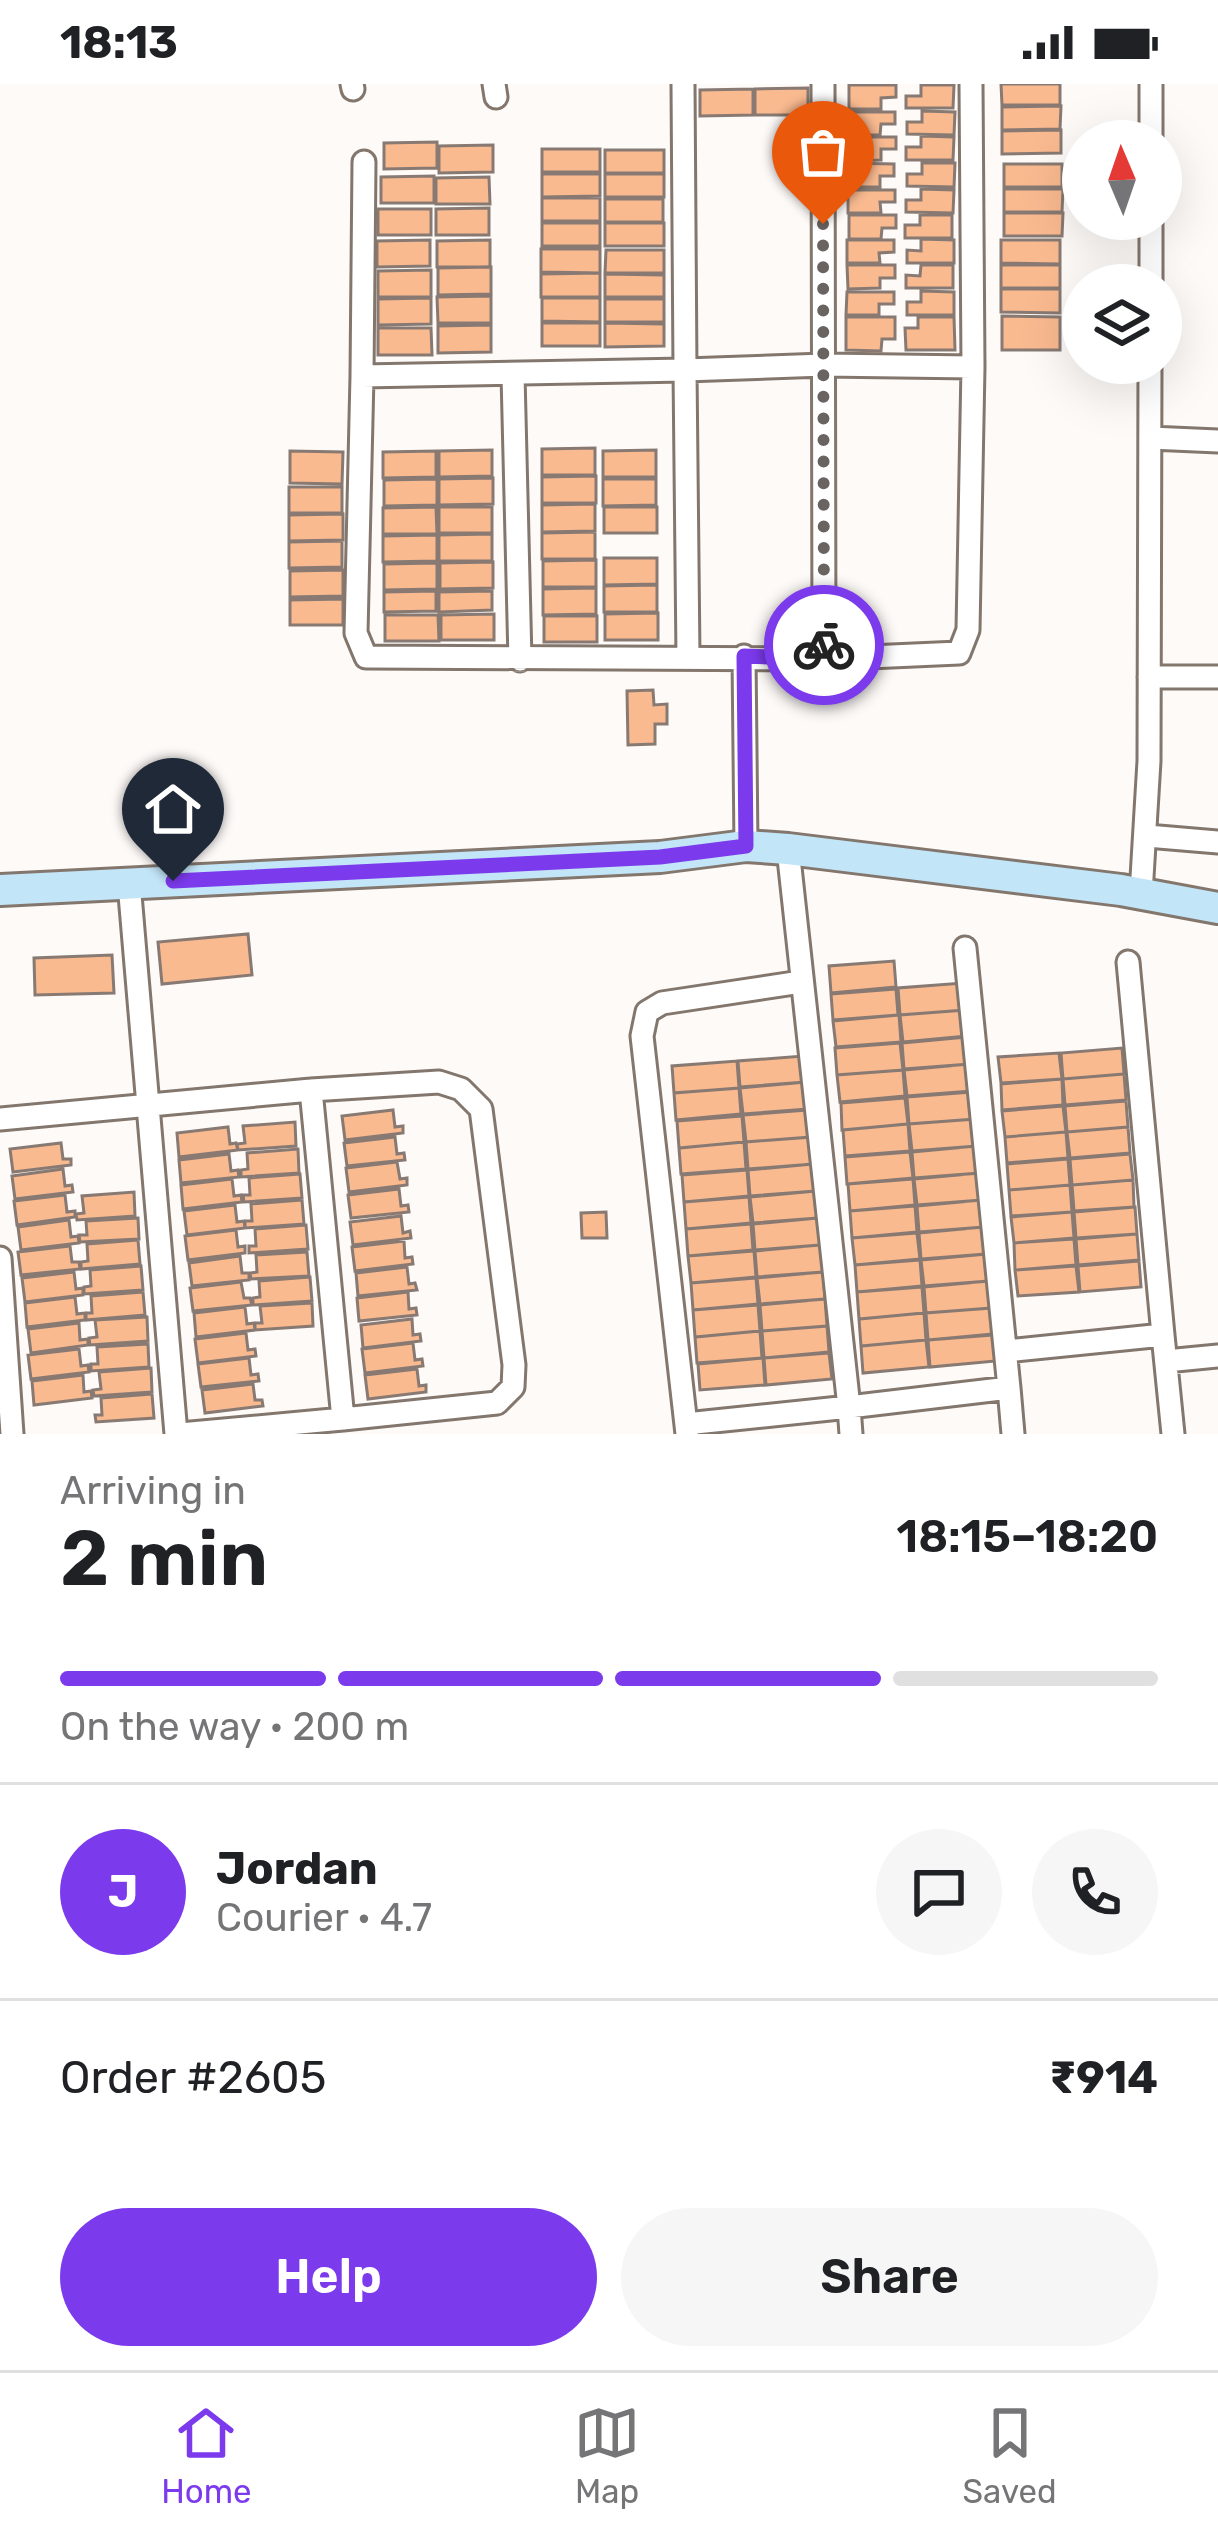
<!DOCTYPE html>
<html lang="en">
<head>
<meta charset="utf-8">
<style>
  body { margin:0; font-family:Rubik,sans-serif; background:#f6f6f6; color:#202124; height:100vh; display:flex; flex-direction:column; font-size:45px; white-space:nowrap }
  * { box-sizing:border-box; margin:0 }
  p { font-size:39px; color:#757577 }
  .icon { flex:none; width:66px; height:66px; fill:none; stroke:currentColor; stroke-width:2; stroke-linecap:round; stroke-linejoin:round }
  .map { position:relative; height:1350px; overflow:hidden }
  .panel { display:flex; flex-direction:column; background:#fff; flex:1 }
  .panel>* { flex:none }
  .needle { width:78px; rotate:358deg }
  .fabs { position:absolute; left:1062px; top:36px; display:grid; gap:24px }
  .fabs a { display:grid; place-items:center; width:120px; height:120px; border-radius:50%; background:#fff; box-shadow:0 12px 48px #0002; font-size:60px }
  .pin { position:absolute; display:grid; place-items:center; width:102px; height:102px; color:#fff; margin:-123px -51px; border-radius:50% 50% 50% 0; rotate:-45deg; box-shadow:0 0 12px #0007 }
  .pin .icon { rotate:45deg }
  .courier { position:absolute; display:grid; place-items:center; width:120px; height:120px; margin:-60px; border:9px solid #7c3aed; border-radius:50%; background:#fff; color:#222; box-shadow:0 3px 15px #0007 }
  .summary em { font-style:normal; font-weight:600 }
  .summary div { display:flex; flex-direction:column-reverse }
  .summary { display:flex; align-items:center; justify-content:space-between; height:204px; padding:0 60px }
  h1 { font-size:78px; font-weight:600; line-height:90px }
  .bar { display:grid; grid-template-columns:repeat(4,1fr); gap:18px 12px; align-content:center; height:144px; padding:0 60px }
  .bar i { height:15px; border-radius:9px; background:#e0e0e0 }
  .bar .current { background:#7c3aed }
  .bar p { grid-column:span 4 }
  .line { display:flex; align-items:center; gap:30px; padding:0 60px; border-top:3px solid #e0e0e0 }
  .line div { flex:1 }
  .round { display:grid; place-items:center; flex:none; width:126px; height:126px; border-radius:63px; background:#f6f6f6 }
  .cta { display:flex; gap:24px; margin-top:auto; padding:24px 60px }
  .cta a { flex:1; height:138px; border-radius:72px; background:#7c3aed; color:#fff; font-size:48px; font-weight:600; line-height:138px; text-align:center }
  .cta a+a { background:#f6f6f6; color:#202124 }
  .status { display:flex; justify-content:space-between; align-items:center; height:84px; padding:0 60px; background:#fff; direction:ltr }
  .status svg { height:33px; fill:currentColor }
  .tabs { display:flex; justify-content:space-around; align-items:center; height:168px; border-top:3px solid #e0e0e0; background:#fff; font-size:33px; color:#757577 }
  .tabs a { display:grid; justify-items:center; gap:6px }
  .tabs .current { color:#7c3aed }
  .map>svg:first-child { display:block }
  .building { fill:#faba90; stroke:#887a72; stroke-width:3 }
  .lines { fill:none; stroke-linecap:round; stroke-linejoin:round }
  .street-casing { stroke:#83766d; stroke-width:27 }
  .secondary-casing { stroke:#83766d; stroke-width:36 }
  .street { stroke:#fff; stroke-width:21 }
  .secondary { stroke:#c3e5f8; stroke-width:30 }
  .done { stroke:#696462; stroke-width:12; stroke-dasharray:0 21.6 }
  .route { stroke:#7c3aed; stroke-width:15 }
</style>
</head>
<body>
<div class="status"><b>18:13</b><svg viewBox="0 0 49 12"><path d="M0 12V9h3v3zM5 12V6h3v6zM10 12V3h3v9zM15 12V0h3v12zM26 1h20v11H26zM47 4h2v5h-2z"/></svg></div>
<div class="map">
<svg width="1218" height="1350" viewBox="0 0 1218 1350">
  <rect width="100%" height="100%" fill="#fdfaf8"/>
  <path class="building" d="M1001 0H1060V21H1002Z
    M849 1H896V13L881 14V25H849Z
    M921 1H954L953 24H906V12H921Z
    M808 4V31H755V5Z
    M753 5V31L700 32V6Z
    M1061 22 1060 45 1002 46V23Z
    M922 27 955 28 954 51 907 50V38H922Z
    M848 28H895V40H881L880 51H848Z
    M1061 46V69L1002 70V47Z
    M921 52 954 53 953 76H906V63H921Z
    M848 53H896V65H881V76L848 77Z
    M437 58V84L384 85V59Z
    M493 61V88L439 89V62Z
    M542 65H600V88H542Z
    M605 66H664V89H605Z
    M847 79 894 80V92H880V103H847Z
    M922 79H955L954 103 907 102V90H922Z
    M1004 80H1062V103H1004Z
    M542 90H600V112L542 113Z
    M605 90H664V113H605Z
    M434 92V119H381V93Z
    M489 93 490 120H436V94Z
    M921 105 954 106 953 129 906 128V116H921Z
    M1004 105H1063L1062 128H1004Z
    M848 106H895V118H880L881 129H848Z
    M542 114H600V137H542Z
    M605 115H663V138H605Z
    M489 124V151H436V125Z
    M378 125H431V151H378Z
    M1004 129H1063L1062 152H1004Z
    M849 131H896V144H882L881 155H849Z
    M920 131H952V154H905V141H920Z
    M542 139H600V162H542Z
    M605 139H664V162H605Z
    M921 155 954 156V179H907V166L921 167Z
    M430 156V182L377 183V157Z
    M490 156V183H437V157Z
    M847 156H894V168L879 169 880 179H847Z
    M1001 156H1060V180L1001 179Z
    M541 165H600V189L541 188Z
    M606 166H664V189H605Z
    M847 181H895V194H880V204L848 205Z
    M921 181H953V204H906V191L920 192Z
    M1001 181H1060V204H1001Z
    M491 183V210L438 211V184Z
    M431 186V213H378V187Z
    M600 189V213H541V190Z
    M605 190 664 191V213H605Z
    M1001 205H1060V229L1001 228Z
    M921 207 954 208V231H907V218H921Z
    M847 208H894V220H879V231H846Z
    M491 212V239H438L437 213Z
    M431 214V240L378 241V215Z
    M542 214H600V238L542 237Z
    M605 215H664V238H605Z
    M1002 232 1060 233V266H1002Z
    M846 233H895V255H882L881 267 846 266Z
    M918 233H954L955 266H906L905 244H918Z
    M542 239H600V262H542Z
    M605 239 664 240V262L605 263Z
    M491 241V268L438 269V242Z
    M378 244H431L432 271H378Z
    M595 364V391H542V365Z
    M492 366V392L439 393V367Z
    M656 366V393H603V367Z
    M290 367 343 368 342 400 290 399Z
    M436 367V393L383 394V368Z
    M596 392V419H542V393Z
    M493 394V420L439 421V395Z
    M437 395V421L384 422V396Z
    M603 395H656V421L603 422Z
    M289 403H342V429H289Z
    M595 420V447L542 448V421Z
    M436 423 437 450H383V424Z
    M439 423H492V449H439Z
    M604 423H657V449H604Z
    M343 430V456L289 457V431Z
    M595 448V475H542V449Z
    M492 450V477H439V451Z
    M437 451V477L383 478V452Z
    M342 457V483L289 484V458Z
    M604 474H657V500L604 501Z
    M596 476V503H543V477Z
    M493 478V504L440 505V479Z
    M437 479V505L384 506V480Z
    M343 486V512L290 513V487Z
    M657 501V528H604V502Z
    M596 504V530L543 531V505Z
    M436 507V527L384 528V508Z
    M492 507V526L439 528V508Z
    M343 515V541H290V516Z
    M658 529V556H605V530Z
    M494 530V556H441V531Z
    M385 531H438L439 557H385Z
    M544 532H597V558H544Z
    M653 606 654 621 667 620V640H655V660L628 661 627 607Z
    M248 850 252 891 162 900 158 858Z
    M112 871 114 909 35 911 34 874Z
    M894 877 896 903 831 909 829 882Z
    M963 899 965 926 900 931 898 904Z
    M896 905 898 931 833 936 831 910Z
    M965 926 967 952 903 958 900 931Z
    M899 931 901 958 836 963 833 937Z
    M967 953 970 980 904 985 902 959Z
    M900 959 903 986 837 991 835 964Z
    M1122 964 1124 990 1063 995 1061 969Z
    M1059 969 1062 995 1001 999 998 973Z
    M803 972 806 998 740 1003 738 977Z
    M737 977 739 1004 674 1009 672 982Z
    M970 980 972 1007 907 1012 904 986Z
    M903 986 905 1012 840 1018 837 991Z
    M1124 990 1126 1016 1065 1021 1063 995Z
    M1062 995 1063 1021 1002 1026 1001 1000Z
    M806 998 808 1025 743 1030 740 1004Z
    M739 1004 741 1030 676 1036 674 1009Z
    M972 1008 975 1035 909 1040 907 1013Z
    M905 1014 908 1040 842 1046 841 1019Z
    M1126 1017 1128 1043 1067 1048 1065 1022Z
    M1063 1022 1066 1048 1005 1053 1002 1027Z
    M393 1026 395 1043 403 1042V1049L345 1056 342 1032Z
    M808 1026 811 1053 746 1058 743 1031Z
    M742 1032 744 1058 679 1064 677 1037Z
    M975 1035 977 1062 912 1067 909 1040Z
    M295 1038 296 1062 238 1066 237 1060 245 1059 243 1042Z
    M908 1040 910 1067 845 1072 843 1046Z
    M228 1043 230 1060 236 1059 238 1066 179 1073 177 1049Z
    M1128 1043 1130 1069 1070 1074 1067 1048Z
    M1066 1048 1068 1074 1007 1079 1005 1053Z
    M395 1053 397 1070 404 1069 405 1076 347 1082 344 1059Z
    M811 1053 813 1080 748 1085 746 1058Z
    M744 1058 746 1085 681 1090 679 1064Z
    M61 1059 63 1075H71V1081L13 1088 10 1065Z
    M977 1062 980 1089 914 1094 912 1068Z
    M298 1065 299 1089 241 1093V1086L248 1085 247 1069Z
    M910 1068 913 1094 847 1100 845 1073Z
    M229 1070 231 1087 238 1086 239 1093 181 1099 179 1076Z
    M1130 1070 1133 1096 1072 1101 1070 1075Z
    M1068 1075 1070 1101 1009 1106 1007 1080Z
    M397 1078 400 1095 407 1094V1101L349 1108 346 1084Z
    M813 1080 816 1107 750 1112 748 1086Z
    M63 1085 65 1102 72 1101 73 1108 15 1115 12 1092Z
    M747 1086 749 1112 684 1118 682 1091Z
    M980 1089 982 1116 917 1121 914 1095Z
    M300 1090 302 1114 244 1118 243 1111H250L249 1094Z
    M232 1095 234 1112 241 1111 242 1118 183 1125 181 1101Z
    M913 1095 915 1121 850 1127 848 1100Z
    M1133 1096 1134 1123 1074 1127 1072 1101Z
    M1070 1101 1072 1128 1011 1132 1009 1106Z
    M399 1105 401 1122 408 1121 409 1128 351 1134 348 1111Z
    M816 1107 818 1134 753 1139 750 1113Z
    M134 1108 135 1132 77 1136 76 1130 84 1129 82 1112Z
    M65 1111 67 1128 75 1127V1133L17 1141 14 1117Z
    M749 1113 751 1139 686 1145 684 1118Z
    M302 1116 304 1140 245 1144V1137H252L251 1120Z
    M982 1116 984 1143 919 1148 917 1122Z
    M235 1121 237 1138 244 1137 245 1144 187 1151 184 1127Z
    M915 1122 917 1148 852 1154 850 1127Z
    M1135 1123 1137 1150 1076 1154 1074 1128Z
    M606 1128 607 1154H582L581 1129Z
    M1072 1128 1074 1154 1014 1159 1011 1133Z
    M401 1132 403 1149 410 1147 411 1154 353 1161 350 1138Z
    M138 1134 139 1155 80 1158 79 1151H87L86 1137Z
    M818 1134 820 1161 755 1166 753 1140Z
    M69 1136 71 1153 78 1152 79 1159 21 1166 18 1143Z
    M751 1140 753 1166 688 1172 686 1145Z
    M306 1141 308 1165 249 1169V1162H256L255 1145Z
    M984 1143 986 1170 921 1175 919 1149Z
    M236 1146 238 1163 245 1162V1169L188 1176 185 1152Z
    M917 1149 920 1175 855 1181 852 1154Z
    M1137 1150 1139 1176 1078 1181 1076 1155Z
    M1074 1155 1076 1181 1015 1186 1014 1159Z
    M138 1156 140 1180 81 1185V1178L88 1177 87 1160Z
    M404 1157 405 1174 412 1173 413 1180 355 1187 352 1163Z
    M820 1161 823 1188 757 1193 755 1167Z
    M70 1162 72 1178H79L80 1185 21 1191 18 1168Z
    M754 1167 756 1193 691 1199 688 1172Z
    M307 1168 309 1192 251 1195 250 1189 257 1188 256 1171Z
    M987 1170 989 1197 924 1202 921 1176Z
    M240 1172 242 1189H249V1196L192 1202 189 1179Z
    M920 1176 922 1202 857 1208 855 1181Z
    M1139 1177 1141 1203 1080 1208 1078 1182Z
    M141 1182 143 1206 84 1210V1203L91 1202 90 1186Z
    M1076 1182 1079 1208 1018 1212 1015 1186Z
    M407 1183 409 1200 415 1199 417 1206 358 1212 356 1189Z
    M74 1188 76 1205 83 1204V1211L25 1218 22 1194Z
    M823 1188 825 1215 760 1220 757 1194Z
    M310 1193 312 1217 253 1221V1214L260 1213 259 1197Z
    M756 1194 758 1220 693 1226 691 1199Z
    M989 1197 991 1224 926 1229 924 1203Z
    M241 1198 244 1214H250L252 1221 193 1227 190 1204Z
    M922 1203 924 1229 859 1235 857 1208Z
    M143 1208 145 1231 86 1236V1229H92L91 1212Z
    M408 1208 409 1225 416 1224 417 1231 359 1237 357 1214Z
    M75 1213 77 1230 85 1229V1236L27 1243 25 1219Z
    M825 1215 827 1242 762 1247 760 1221Z
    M312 1219 313 1242 255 1246V1239H262L260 1222Z
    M758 1221 760 1247 695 1253 693 1226Z
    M245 1223 247 1240 254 1239 255 1246 196 1253 194 1229Z
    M991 1224 993 1250 928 1256 926 1229Z
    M924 1229 926 1256 861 1262 859 1235Z
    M147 1233 148 1257 90 1261 89 1254 97 1253 95 1236Z
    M412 1235 413 1251 420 1250 421 1257 363 1264 361 1241Z
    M79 1239 80 1256 88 1255V1261L31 1269 28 1245Z
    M827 1242 829 1268 764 1274 762 1247Z
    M760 1247 762 1274 697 1279 695 1253Z
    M246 1249 248 1266 255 1265 256 1272 198 1279 195 1255Z
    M993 1251 996 1277 930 1283 928 1256Z
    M926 1256 929 1283 863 1289 861 1262Z
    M413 1259 415 1276 422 1275 423 1282 365 1289 362 1265Z
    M148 1260 149 1283 91 1287V1280H98L97 1263Z
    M79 1265 81 1282 88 1281 89 1288 31 1295 28 1271Z
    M829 1269 832 1295 766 1301 764 1274Z
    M249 1274 251 1291 258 1290 259 1297 201 1303 198 1280Z
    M763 1274 765 1301 700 1306 698 1280Z
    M151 1284 152 1308 94 1312 93 1306 101 1305 99 1288Z
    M417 1285 419 1302 426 1301V1308L368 1315 365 1291Z
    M83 1291 84 1308 91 1307 92 1314 34 1321 32 1297Z
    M253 1300 255 1316H262L263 1322 205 1329 202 1306Z
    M152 1310 154 1334 96 1338 95 1331H102L101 1314Z"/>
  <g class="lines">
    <defs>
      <path id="street" d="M352 0 353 5
        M494 0 496 13
        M683 0 685 286 362 292 356 549 366 573 824 575 959 569 968 546 973 283 971 0
        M823 0 824 575
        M1151 57V0
        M1151 201V135
        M513 291 520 576
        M362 292 364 78
        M1150 354 1218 357
        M744 572 746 762
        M688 573 685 286 824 281 973 283
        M1149 593H1218
        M1147 752 1218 758
        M788 765 849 1323 1009 1304 1013 1350
        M129 799 176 1350
        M1141 810 1149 677 1150 279
        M965 864 1009 1304
        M0 1035 311 1006 439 998 461 1005 481 1025 514 1281 513 1303 497 1319 343 1335
        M0 1174 12 1350
        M1163 1251 1173 1350
        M1006 1267 1163 1251 1128 878
        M1166 1277 1218 1272
        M686 1340 849 1323 851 1350
        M180 1350 343 1335 311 1006
        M687 1350 642 952 647 928 662 919 801 898"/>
      <path id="secondary" d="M0 806 660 773 746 762 788 765 1121 806 1218 824"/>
    </defs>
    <use href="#street" class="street-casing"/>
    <use href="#secondary" class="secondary-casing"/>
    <use href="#street" class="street"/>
    <use href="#secondary" class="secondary"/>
  </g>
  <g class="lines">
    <path class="done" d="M823 140 824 561"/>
    <path class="route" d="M173 797 660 773 746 762 744 572 824 575V561"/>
  </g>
</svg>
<div class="fabs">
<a><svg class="needle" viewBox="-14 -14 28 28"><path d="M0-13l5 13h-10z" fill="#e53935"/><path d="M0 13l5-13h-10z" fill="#757577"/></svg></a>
<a><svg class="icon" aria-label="layers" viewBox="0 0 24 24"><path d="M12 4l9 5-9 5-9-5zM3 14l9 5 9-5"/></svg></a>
</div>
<div class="pin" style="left:823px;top:140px;background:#ea580c"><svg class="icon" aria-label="bag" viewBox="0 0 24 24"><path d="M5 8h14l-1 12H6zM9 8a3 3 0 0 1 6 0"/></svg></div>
<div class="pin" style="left:173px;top:797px;background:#1f2937"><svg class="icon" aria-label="home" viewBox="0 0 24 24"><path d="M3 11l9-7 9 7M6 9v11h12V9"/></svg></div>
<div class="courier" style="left:824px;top:561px"><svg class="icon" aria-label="bike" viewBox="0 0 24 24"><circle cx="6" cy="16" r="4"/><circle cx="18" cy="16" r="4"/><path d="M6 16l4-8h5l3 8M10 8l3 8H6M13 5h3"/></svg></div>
</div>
<section class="panel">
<div class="summary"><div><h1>2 min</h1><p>Arriving in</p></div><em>18:15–18:20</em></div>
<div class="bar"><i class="current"></i><i class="current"></i><i class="current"></i><i></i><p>On the way · 200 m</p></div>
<div class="line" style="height:216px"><b class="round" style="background:#7c3aed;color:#fff">J</b><div><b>Jordan</b><p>Courier · 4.7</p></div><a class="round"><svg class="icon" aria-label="chat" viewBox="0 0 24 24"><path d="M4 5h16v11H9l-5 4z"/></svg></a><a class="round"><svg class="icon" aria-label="phone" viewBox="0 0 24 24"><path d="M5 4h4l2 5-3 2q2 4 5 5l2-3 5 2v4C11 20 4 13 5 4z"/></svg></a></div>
<div class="line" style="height:156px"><div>Order #2605</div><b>₹914</b></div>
<div class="cta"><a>Help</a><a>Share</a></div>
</section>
<nav class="tabs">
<a class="current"><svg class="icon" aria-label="home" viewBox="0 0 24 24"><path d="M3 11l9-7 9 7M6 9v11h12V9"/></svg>Home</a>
<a><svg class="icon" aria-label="map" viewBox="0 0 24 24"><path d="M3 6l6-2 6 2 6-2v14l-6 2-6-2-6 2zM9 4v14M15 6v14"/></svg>Map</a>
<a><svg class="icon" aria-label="saved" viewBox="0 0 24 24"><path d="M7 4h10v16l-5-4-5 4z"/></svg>Saved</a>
</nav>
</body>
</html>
